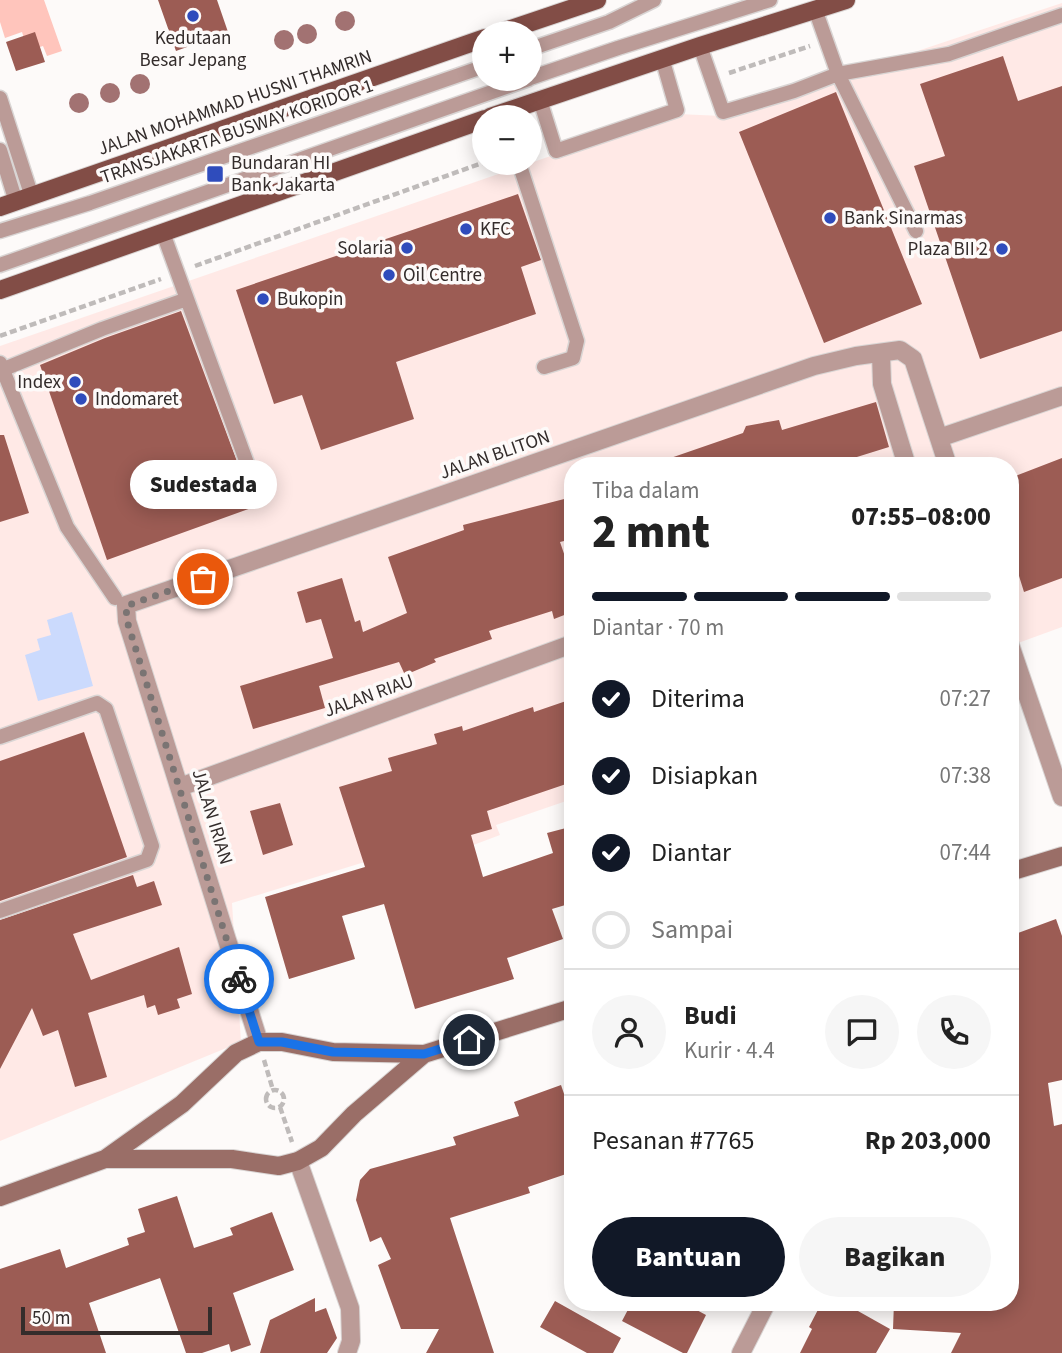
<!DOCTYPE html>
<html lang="id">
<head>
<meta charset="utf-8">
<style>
  body { margin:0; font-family:"Source Sans 3",sans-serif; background:#f6f6f6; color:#222; height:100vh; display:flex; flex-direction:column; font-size:26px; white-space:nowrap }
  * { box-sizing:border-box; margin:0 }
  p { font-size:23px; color:#767676 }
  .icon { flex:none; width:38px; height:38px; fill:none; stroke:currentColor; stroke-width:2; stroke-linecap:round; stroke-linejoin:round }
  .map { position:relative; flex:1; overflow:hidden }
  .drawer { position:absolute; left:564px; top:457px; width:455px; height:854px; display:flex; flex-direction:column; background:#fff; border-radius:28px; box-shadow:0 4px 18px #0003 }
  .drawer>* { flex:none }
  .fabs { position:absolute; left:472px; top:21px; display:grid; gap:14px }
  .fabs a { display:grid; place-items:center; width:70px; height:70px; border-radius:50%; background:#fff; box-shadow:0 4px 18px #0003; font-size:35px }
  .scale { position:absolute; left:21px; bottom:18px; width:191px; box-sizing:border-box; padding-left:7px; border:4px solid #332c2b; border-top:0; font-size:19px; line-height:24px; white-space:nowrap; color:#332c2b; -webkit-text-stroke:5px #fdfaf9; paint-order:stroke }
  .pin { position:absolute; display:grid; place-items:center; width:60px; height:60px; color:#fff; margin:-30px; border:4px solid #fff; border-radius:50%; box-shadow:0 2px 7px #0007 }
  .courier { position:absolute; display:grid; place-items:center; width:70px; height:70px; margin:-35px; border:5px solid #1a73e8; border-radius:50%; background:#fff; color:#222; box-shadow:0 2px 9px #0007 }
  .bubble { position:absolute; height:49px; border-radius:24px; background:#fff; box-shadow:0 4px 18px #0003; font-size:23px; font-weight:800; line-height:49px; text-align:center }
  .summary em { font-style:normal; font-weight:800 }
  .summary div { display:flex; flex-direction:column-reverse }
  .summary { display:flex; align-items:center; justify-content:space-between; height:119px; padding:0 28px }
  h1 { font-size:46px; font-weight:800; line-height:52px }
  .bar { display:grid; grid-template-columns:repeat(4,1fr); gap:10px 7px; align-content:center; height:84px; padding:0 28px }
  .bar i { height:9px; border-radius:5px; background:#e0e0e0 }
  .bar .selected { background:#111827 }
  .bar p { grid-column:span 4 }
  .line { display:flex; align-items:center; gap:18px; padding:0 28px; border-top:2px solid #e0e0e0 }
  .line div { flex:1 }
  .round { display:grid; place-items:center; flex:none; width:74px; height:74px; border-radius:37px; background:#f6f6f6 }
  ol { padding:0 28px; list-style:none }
  li { display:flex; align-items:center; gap:21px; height:77px }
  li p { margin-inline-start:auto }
  li .icon { padding:7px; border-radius:50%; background:#111827; color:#fff; stroke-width:4 }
  li:last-child { color:#767676 }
  li i { width:38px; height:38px; border:4px solid #e0e0e0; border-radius:50% }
  .primary-button { display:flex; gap:14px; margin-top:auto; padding:14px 28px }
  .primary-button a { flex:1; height:80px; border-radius:42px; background:#111827; color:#fff; font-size:28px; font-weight:800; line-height:80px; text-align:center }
  .primary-button a+a { background:#f6f6f6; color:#222 }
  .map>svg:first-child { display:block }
  .built { fill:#ffe9e6 }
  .green { fill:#ffc5bc }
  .water { fill:#cbdafd }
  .building { fill:#9c5c54 }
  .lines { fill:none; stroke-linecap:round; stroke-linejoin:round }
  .lane-casing { stroke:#d9d5d4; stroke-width:17 }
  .street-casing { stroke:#d9d5d4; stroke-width:20 }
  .secondary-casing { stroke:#d9d5d4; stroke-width:20 }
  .primary-casing { stroke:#d9d5d4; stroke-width:20 }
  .path { stroke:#bfbbba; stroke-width:4.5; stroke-dasharray:7 3.5; stroke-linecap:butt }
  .lane { stroke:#bb9b97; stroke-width:14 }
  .street { stroke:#bb9b97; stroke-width:18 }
  .secondary { stroke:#9a6e67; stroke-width:18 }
  .primary { stroke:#824d46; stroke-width:18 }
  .tree { fill:#a27272 }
  .done { stroke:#7a7473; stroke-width:7; stroke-dasharray:0 12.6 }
  .route { stroke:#1a73e8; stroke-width:9 }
  .poi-dot { fill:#2f4cbc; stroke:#fdfaf9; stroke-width:2.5 }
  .labels { text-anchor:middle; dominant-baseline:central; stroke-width:7; stroke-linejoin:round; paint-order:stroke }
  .poi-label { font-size:19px; fill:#332c2b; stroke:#fdfaf9; text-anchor:start }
  .street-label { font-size:19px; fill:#332c2b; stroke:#fdfaf9 }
</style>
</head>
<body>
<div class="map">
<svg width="1062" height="1353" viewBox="0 0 1062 1353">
  <rect width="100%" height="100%" fill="#fdfaf9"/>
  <path class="built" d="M1062 3V627L1010 646V466H572V799L496 825 500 835 460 850 455 834 232 903 241 1042 0 1141V346L649 122 678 114 722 116Z"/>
  <path class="green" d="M0 0H44L62 51 47 56 43 46 28 51 22 32 5 38 0 22Z"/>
  <path class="water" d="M72 612 93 686 38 701 25 655 40 650 37 639 51 635 47 620Z"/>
  <path class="building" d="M158 0H217L228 32 176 51Z
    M35 32 45 62 16 71 6 42Z
    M1003 56 1018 101 1062 86V331L980 359 914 166 945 156 920 84Z
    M836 92 922 304 824 343 739 132Z
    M518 194 541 260 521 267 536 314 396 362 414 419 321 450 302 395 274 404 236 290Z
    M181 311 254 507 107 560 40 365 105 338Z
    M876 402 889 447 828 466H660L659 462 743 433 746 426 779 420 782 430Z
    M0 435H4L29 513 0 522Z
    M1062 458V578L1024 592 1010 547V478Z
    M572 497V539L560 542 572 577V612L554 619 552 611 489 631 492 639 434 659 436 662 405 675 399 662 319 686 325 708 253 729 240 686 333 658 321 619 306 623 297 592 342 578 355 622 360 620 363 632 407 613 388 557 464 530 463 525Z
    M572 699V782L487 811 492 829 471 835 483 877 553 853 547 833 566 828 572 846V903L552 909 563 939 507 958 514 979 415 1009 384 904 342 916 355 959 289 979 265 897 365 867 339 787 392 771 388 758 437 744 434 734 462 726 463 731 533 707 534 712Z
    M84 732 127 857 0 901V761Z
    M280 803 293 845 263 855 250 811Z
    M133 875 137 887 154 881 162 905 73 934 91 980 179 947 192 994 177 999 180 1008 158 1015 155 1005 147 1008 144 995 88 1013 107 1077 75 1087 58 1030 43 1036 32 1008 0 1069V920Z
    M1056 919 1062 936V1080L1048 1083 1054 1126 1062 1124V1353H951L961 1333 893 1329 894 1302H1010V936Z
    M561 1085 572 1117V1172L528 1187 530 1193 450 1218 494 1353H426L439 1329H401L378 1265 391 1259 381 1237 370 1242 356 1200 360 1180 370 1169 456 1145 453 1137 519 1116 514 1102Z
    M177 1196 194 1248 233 1235 230 1228 272 1212 294 1270 233 1293 251 1345 231 1352 229 1344 202 1353H186L160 1278 89 1303 106 1353H0V1269L60 1249 66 1268 129 1245 127 1238 145 1232 138 1209Z
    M315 1298V1312L326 1308 337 1338 327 1353H260L270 1320Z
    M555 1301 621 1338 613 1353H587L540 1327Z
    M632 1302H682L706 1315 687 1353H683L622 1321Z
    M822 1302H842L890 1329 876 1353H800L812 1329 809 1327Z"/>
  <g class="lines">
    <defs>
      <path id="lane" d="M700 46 723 112 794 91 838 74 815 9
        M530 49 609 22 654 0
        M530 78 618 48 770 0
        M0 98 32 197
        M540 100 556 151 677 110 662 58
        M0 150 16 202
        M519 163 577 341 573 358 544 367
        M0 231 90 203 485 66
        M916 231 838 74 949 54 1062 15
        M0 265 529 79
        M187 299 255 485
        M0 363 67 527 115 598
        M4 369 102 329 187 299 163 233
        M0 737 97 703 106 709 152 846 147 860 0 911"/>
      <path id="street" d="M881 354 882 384 907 466
        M939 438 1062 396
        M1010 645 1062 797
        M180 787 572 644
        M259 1042 127 621 126 605 814 366 856 356 900 350 913 359 948 466
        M298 1161 350 1308 351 1341 347 1353
        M741 1353 767 1302"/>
      <path id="secondary" d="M1010 872 1062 856
        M105 1159H232L279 1166 298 1161 321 1148 354 1114 424 1054
        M0 1197 105 1159 182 1104 236 1053 259 1042H282L333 1052 424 1054 572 1008"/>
      <path id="primary" d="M499 33 597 0
        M490 117 700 46 846 0
        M0 207 485 38
        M0 290 485 119"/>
    </defs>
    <use href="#lane" class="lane-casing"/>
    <use href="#street" class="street-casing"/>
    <use href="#secondary" class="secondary-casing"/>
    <use href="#primary" class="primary-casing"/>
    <path class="path" d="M729 73 810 46
      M195 266 485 162
      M0 336 161 279
      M264 1060 273 1090
      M266 1099a9 9 0 1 1 18 0a9 9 0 1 1-18 0Z
      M280 1107 292 1142"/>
    <use href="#lane" class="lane"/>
    <use href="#street" class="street"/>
    <use href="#secondary" class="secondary"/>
    <use href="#primary" class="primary"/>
  </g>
  <g class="tree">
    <circle cx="345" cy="21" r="10"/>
    <circle cx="307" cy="34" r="10"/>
    <circle cx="284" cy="40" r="10"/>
    <circle cx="140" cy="84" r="10"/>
    <circle cx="110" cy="93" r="10"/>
    <circle cx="79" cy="103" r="10"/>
  </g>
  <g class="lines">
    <path class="done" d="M203 579 126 606 127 621 239 979"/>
    <path class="route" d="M239 979 259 1042H282L333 1052 424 1054 469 1040"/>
  </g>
  <g class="poi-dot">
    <circle cx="193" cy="16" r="7"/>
    <rect x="206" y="165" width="18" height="18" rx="3.5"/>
    <circle cx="830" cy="218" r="7"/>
    <circle cx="466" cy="229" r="7"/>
    <circle cx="407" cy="248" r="7"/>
    <circle cx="1002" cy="249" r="7"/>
    <circle cx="389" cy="275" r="7"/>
    <circle cx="263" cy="299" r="7"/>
    <circle cx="75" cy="382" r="7"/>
    <circle cx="81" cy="399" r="7"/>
  </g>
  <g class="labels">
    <g class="poi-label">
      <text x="193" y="38" text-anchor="middle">Kedutaan<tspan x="193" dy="22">Besar Jepang</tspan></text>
      <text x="231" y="163">Bundaran HI<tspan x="231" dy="22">Bank Jakarta</tspan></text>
      <text x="844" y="218">Bank Sinarmas</text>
      <text x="480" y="229">KFC</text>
      <text x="393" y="248" text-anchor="end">Solaria</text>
      <text x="988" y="249" text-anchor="end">Plaza BII 2</text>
      <text x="403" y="275">Oil Centre</text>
      <text x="277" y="299">Bukopin</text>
      <text x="61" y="382" text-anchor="end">Index</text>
      <text x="95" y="399">Indomaret</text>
    </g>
    <g class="street-label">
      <text transform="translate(235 103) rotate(-19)">JALAN MOHAMMAD HUSNI THAMRIN</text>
      <text transform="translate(237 132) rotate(-19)">TRANSJAKARTA BUSWAY KORIDOR 1</text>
      <text transform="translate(495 455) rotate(-19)">JALAN BLITON</text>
      <text transform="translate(369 696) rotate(-20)">JALAN RIAU</text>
      <text transform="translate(212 817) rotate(73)">JALAN IRIAN</text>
    </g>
  </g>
</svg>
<div class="fabs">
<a>+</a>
<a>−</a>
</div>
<div class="scale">50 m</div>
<div class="pin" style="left:203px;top:579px;background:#ea580c"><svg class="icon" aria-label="bag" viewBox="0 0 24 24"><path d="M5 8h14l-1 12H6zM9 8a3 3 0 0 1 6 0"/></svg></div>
<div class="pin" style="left:469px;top:1040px;background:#1f2937"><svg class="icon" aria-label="home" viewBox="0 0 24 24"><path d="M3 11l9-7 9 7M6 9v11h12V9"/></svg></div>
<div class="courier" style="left:239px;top:979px"><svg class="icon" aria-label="bike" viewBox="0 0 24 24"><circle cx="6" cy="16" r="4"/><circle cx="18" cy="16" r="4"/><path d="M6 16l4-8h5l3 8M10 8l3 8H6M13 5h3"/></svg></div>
<div class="bubble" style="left:130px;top:460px;width:147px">Sudestada</div>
<section class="drawer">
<div class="summary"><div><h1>2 mnt</h1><p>Tiba dalam</p></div><em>07:55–08:00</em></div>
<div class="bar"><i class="selected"></i><i class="selected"></i><i class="selected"></i><i></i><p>Diantar · 70 m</p></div>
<ol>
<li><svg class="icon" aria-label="check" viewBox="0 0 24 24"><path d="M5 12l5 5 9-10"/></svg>Diterima<p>07:27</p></li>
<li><svg class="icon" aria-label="check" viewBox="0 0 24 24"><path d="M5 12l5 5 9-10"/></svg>Disiapkan<p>07:38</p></li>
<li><svg class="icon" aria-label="check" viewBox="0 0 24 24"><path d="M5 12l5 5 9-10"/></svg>Diantar<p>07:44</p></li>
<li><i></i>Sampai</li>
</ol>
<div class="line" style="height:126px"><a class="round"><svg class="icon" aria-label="person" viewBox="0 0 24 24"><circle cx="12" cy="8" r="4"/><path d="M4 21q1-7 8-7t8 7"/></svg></a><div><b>Budi</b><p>Kurir · 4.4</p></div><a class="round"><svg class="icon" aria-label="chat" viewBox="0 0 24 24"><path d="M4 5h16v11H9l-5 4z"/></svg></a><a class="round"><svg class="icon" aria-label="phone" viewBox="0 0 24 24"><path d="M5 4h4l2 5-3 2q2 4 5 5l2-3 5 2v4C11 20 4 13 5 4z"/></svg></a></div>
<div class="line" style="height:91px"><div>Pesanan #7765</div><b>Rp 203,000</b></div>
<div class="primary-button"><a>Bantuan</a><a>Bagikan</a></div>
</section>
</div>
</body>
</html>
